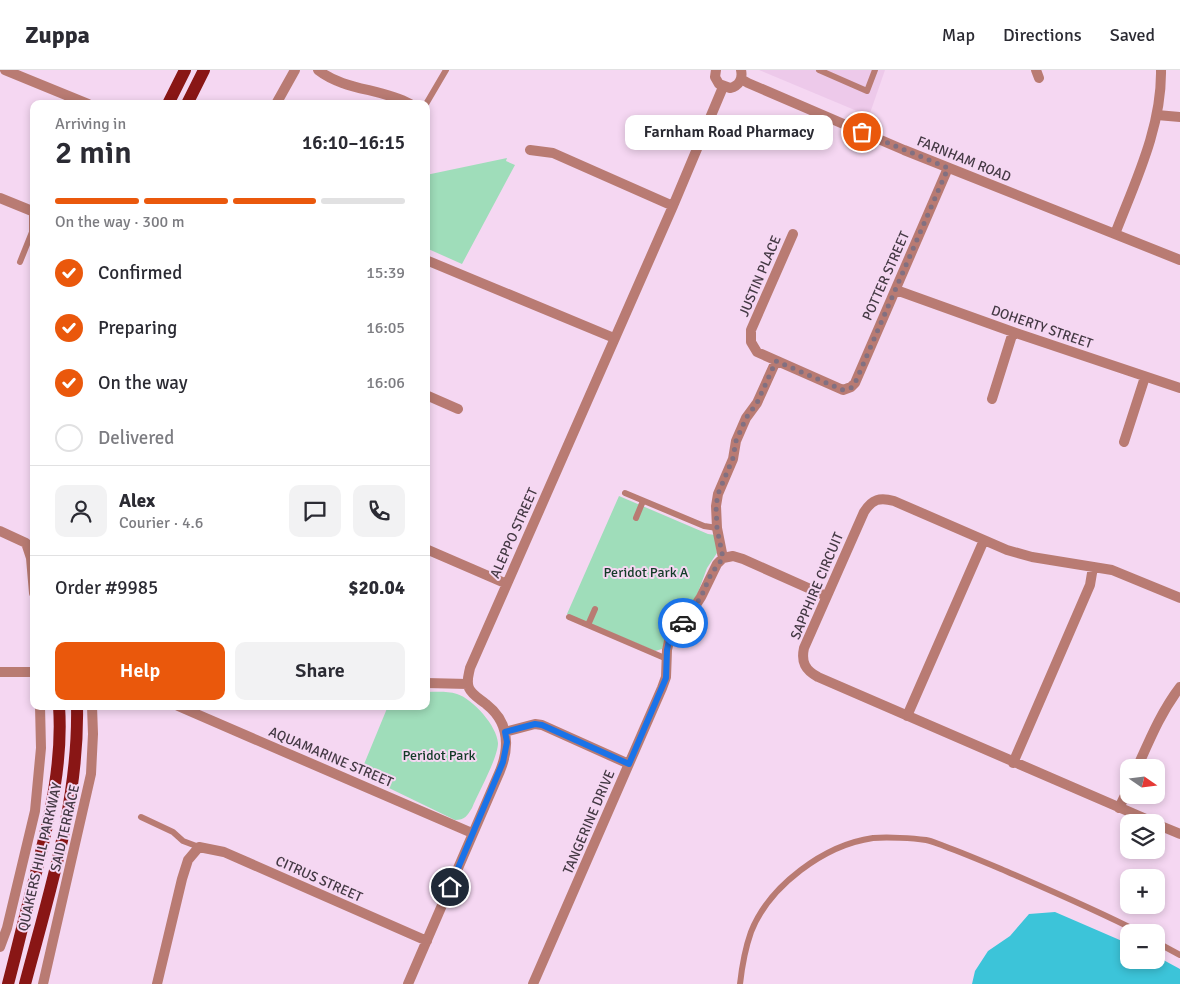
<!DOCTYPE html>
<html lang="en">
<head>
<meta charset="utf-8">
<style>
  body { margin:0; font-family:Signika,sans-serif; background:#f2f2f3; color:#2b2b33; height:100vh; display:flex; flex-direction:column; font-size:19px; white-space:nowrap }
  * { box-sizing:border-box; margin:0 }
  p { font-size:16px; color:#7c7c81 }
  .icon { flex:none; width:28px; height:28px; fill:none; stroke:currentColor; stroke-width:2; stroke-linecap:round; stroke-linejoin:round }
  .map { position:relative; flex:1; overflow:hidden }
  .details { position:absolute; left:30px; top:30px; width:400px; height:610px; display:flex; flex-direction:column; background:#fff; border-radius:10px; box-shadow:0 2px 8px #0003 }
  .details>* { flex:none }
  .needle { width:32px; rotate:104deg }
  .buttons { position:absolute; left:1120px; top:689px; display:grid; gap:10px }
  .buttons a { display:grid; place-items:center; width:45px; height:45px; border-radius:10px; background:#fff; box-shadow:0 2px 8px #0003; font-size:25px }
  .pin { position:absolute; display:grid; place-items:center; width:42px; height:42px; color:#fff; margin:-21px; border:2px solid #fff; border-radius:50%; box-shadow:0 1px 5px #0007 }
  .courier { position:absolute; display:grid; place-items:center; width:50px; height:50px; margin:-25px; border:4px solid #1a73e8; border-radius:50%; background:#fff; color:#222; box-shadow:0 1px 6px #0007 }
  .bubble { position:absolute; height:35px; border-radius:10px; background:#fff; box-shadow:0 2px 8px #0003; font-size:16px; font-weight:600; line-height:35px; text-align:center }
  .head em { font-style:normal; font-weight:600 }
  .head div { display:flex; flex-direction:column-reverse }
  .head { display:flex; align-items:center; justify-content:space-between; height:85px; padding:0 25px }
  h1 { font-size:32px; font-weight:600; line-height:38px }
  .bar { display:grid; grid-template-columns:repeat(4,1fr); gap:8px 5px; align-content:center; height:60px; padding:0 25px }
  .bar i { height:6px; border-radius:4px; background:#e1e1e2 }
  .bar .selected { background:#ea580c }
  .bar p { grid-column:span 4 }
  .line { display:flex; align-items:center; gap:12px; padding:0 25px; border-top:1px solid #e1e1e2 }
  .line div { flex:1 }
  .round { display:grid; place-items:center; flex:none; width:52px; height:52px; border-radius:10px; background:#f2f2f3 }
  ol { padding:0 25px; list-style:none }
  li { display:flex; align-items:center; gap:15px; height:55px }
  li p { margin-inline-start:auto }
  li .icon { padding:5px; border-radius:50%; background:#ea580c; color:#fff; stroke-width:4 }
  li:last-child { color:#7c7c81 }
  li i { width:28px; height:28px; border:2px solid #e1e1e2; border-radius:50% }
  .primary-button { display:flex; gap:10px; margin-top:auto; padding:10px 25px }
  .primary-button a { flex:1; height:58px; border-radius:10px; background:#ea580c; color:#fff; font-size:20px; font-weight:600; line-height:58px; text-align:center }
  .primary-button a+a { background:#f2f2f3; color:#2b2b33 }
  header { display:flex; align-items:center; gap:30px; box-sizing:border-box; height:70px; padding:0 25px; background:#fff; border-bottom:1px solid #e1e1e2 }
  header strong { font-size:24px }
  nav { display:flex; gap:28px; margin-inline-start:auto; font-size:18px }
  .map>svg:first-child { display:block }
  .built { fill:#edc9ea }
  .green { fill:#9fddba }
  .water { fill:#3cc4d9 }
  .lines { fill:none; stroke-linecap:round; stroke-linejoin:round }
  .service { stroke:#b97b73; stroke-width:6 }
  .minor { stroke:#b97b73; stroke-width:10 }
  .tertiary { stroke:#b97b73; stroke-width:10 }
  .primary { stroke:#891615; stroke-width:12 }
  .done { stroke:#827081; stroke-width:5; stroke-dasharray:0 9 }
  .route { stroke:#1a73e8; stroke-width:6 }
  .labels { text-anchor:middle; dominant-baseline:central; stroke-width:4; stroke-linejoin:round; paint-order:stroke }
  .street-label { font-size:14px; fill:#443944; stroke:#f5d7f2 }
  .park-label { font-size:14px; fill:#123b27; stroke:#f5d7f2 }
</style>
</head>
<body>
<header>
<strong>Zuppa</strong>
<nav><a>Map</a><a>Directions</a><a>Saved</a></nav>
</header>
<div class="map">
<svg width="1180" height="914" viewBox="0 0 1180 914">
  <rect width="100%" height="100%" fill="#f5d7f2"/>
  <path class="built" d="M759 0H885L869 46Z"/>
  <path class="green" d="M507 88 506 91 515 95 462 194 426 178V105Z
    M619 426 708 464 715 465 717 483 707 498 697 525 687 541 668 563 662 579 655 581 567 544Z
    M426 622C437 622 447 621 457 624 473 629 497 656 498 673 498 688 478 723 472 738 467 746 465 750 455 750L360 704 388 636H426Z"/>
  <path class="water" d="M1055 842 1129 874V890H1156V886L1180 899V914H972L975 901 988 881 1010 866 1029 844Z"/>
  <g class="lines">
    <path class="service" d="M819 0 867 21 875 0
      M426 34 446 0
      M20 192 32 162V141
      M625 423 704 456 717 458
      M636 448 643 431
      M569 547 667 589
      M588 555 595 539
      M141 747 173 762 183 771 199 777
      M1156 872 1180 885
      M740 914C742 896 745 879 751 862 769 816 824 775 873 768 888 767 912 768 926 770 932 771 938 774 944 776 963 783 982 791 1001 799 1047 819 1094 839 1139 862"/>
    <path class="minor" d="M318 0C345 21 381 18 410 34
      M1036 0 1039 8
      M276 34 295 0
      M1157 45 1180 47
      M530 80 553 83 673 136
      M0 128 32 141
      M793 164 751 260V272L757 282 843 320 851 317 855 313 948 98
      M426 190 614 268
      M896 220 1013 262 1180 318
      M426 325 458 339
      M992 329 1013 262
      M1124 372 1145 307
      M0 461 26 473 31 488 34 523
      M426 479 507 514
      M723 488 717 458 716 436 718 424 733 389 736 371 746 348 757 333 776 291
      M0 602H34
      M426 613 468 614
      M178 636 472 763
      M907 646 984 470
      M505 662 535 654 542 655 629 694
      M1013 693 1090 515 1093 497
      M1137 698C1150 669 1161 642 1180 617
      M1119 738 1129 717
      M1153 752 818 607C805 600 801 592 804 578L864 442C872 429 880 427 894 431L1007 480 1032 487 1112 500 1180 528
      M1156 754 1180 764
      M0 877 7 858 35 741 41 678 40 636
      M43 914 91 704 93 664 92 636
      M157 914 182 809 188 790 199 777 224 782 427 871
      M408 914 500 701C510 676 509 652 486 634 480 629 472 625 469 618 466 611 469 604 470 598L673 136 723 17
      M533 914 662 618 666 607 667 580 669 571 688 547 701 527 717 494 723 488 733 486 743 489 826 526"/>
    <path class="tertiary" d="M5 0 88 34
      M716 0 715 7 719 14 730 18C739 16 743 9 741 0
      M741 9 748 13 904 80 1180 190
      M1115 164C1135 112 1162 57 1161 0"/>
    <path class="primary" d="M168 34 185 0
      M187 34 204 0
      M8 914C18 876 27 837 37 799 50 745 63 692 59 636
      M25 914C49 823 79 731 77 636"/>
  </g>
  <g class="lines">
    <path class="done" d="M683 553 701 527 711 504 723 488 717 458 716 436 718 424 733 388 736 371 746 348 757 333 776 291 843 320 851 318 855 313 948 98 862 62"/>
    <path class="route" d="M450 817 503 692 507 672 505 662 535 654 542 655 629 694 666 608 667 580 669 571 683 553"/>
  </g>
  <g class="labels">
    <g class="street-label">
      <text transform="translate(964 89) rotate(22)">FARNHAM ROAD</text>
      <text transform="translate(760 206) rotate(-67)">JUSTIN PLACE</text>
      <text transform="translate(886 206) rotate(-66)">POTTER STREET</text>
      <text transform="translate(1042 257) rotate(19)">DOHERTY STREET</text>
      <text transform="translate(514 463) rotate(-66)">ALEPPO STREET</text>
      <text transform="translate(817 516) rotate(-67)">SAPPHIRE CIRCUIT</text>
      <text transform="translate(331 687) rotate(23)">AQUAMARINE STREET</text>
      <text transform="translate(589 752) rotate(-67)">TANGERINE DRIVE</text>
      <text transform="translate(65 758) rotate(-77)">SAID TERRACE</text>
      <text transform="translate(40 787) rotate(-77)">QUAKERS HILL PARKWAY</text>
      <text transform="translate(319 809) rotate(24)">CITRUS STREET</text>
    </g>
    <g class="park-label">
      <text x="646" y="502">Peridot Park A</text>
      <text x="439" y="685">Peridot Park</text>
    </g>
  </g>
</svg>
<div class="buttons">
<a><svg class="needle" viewBox="-14 -14 28 28"><path d="M0-13l5 13h-10z" fill="#e53935"/><path d="M0 13l5-13h-10z" fill="#7c7c81"/></svg></a>
<a><svg class="icon" aria-label="layers" viewBox="0 0 24 24"><path d="M12 4l9 5-9 5-9-5zM3 14l9 5 9-5"/></svg></a>
<a>+</a>
<a>−</a>
</div>
<div class="pin" style="left:862px;top:62px;background:#ea580c"><svg class="icon" aria-label="bag" viewBox="0 0 24 24"><path d="M5 8h14l-1 12H6zM9 8a3 3 0 0 1 6 0"/></svg></div>
<div class="pin" style="left:450px;top:817px;background:#1f2937"><svg class="icon" aria-label="home" viewBox="0 0 24 24"><path d="M3 11l9-7 9 7M6 9v11h12V9"/></svg></div>
<div class="courier" style="left:683px;top:553px"><svg class="icon" aria-label="car" viewBox="0 0 24 24"><path d="M5 17H2v-5l4-1 3-4h7l3 4 3 1v5h-3M9 17h6M6 11h13"/><circle cx="7" cy="17" r="2"/><circle cx="17" cy="17" r="2"/></svg></div>
<div class="bubble" style="left:625px;top:45px;width:208px">Farnham Road Pharmacy</div>
<section class="details">
<div class="head"><div><h1>2 min</h1><p>Arriving in</p></div><em>16:10–16:15</em></div>
<div class="bar"><i class="selected"></i><i class="selected"></i><i class="selected"></i><i></i><p>On the way · 300 m</p></div>
<ol>
<li><svg class="icon" aria-label="check" viewBox="0 0 24 24"><path d="M5 12l5 5 9-10"/></svg>Confirmed<p>15:39</p></li>
<li><svg class="icon" aria-label="check" viewBox="0 0 24 24"><path d="M5 12l5 5 9-10"/></svg>Preparing<p>16:05</p></li>
<li><svg class="icon" aria-label="check" viewBox="0 0 24 24"><path d="M5 12l5 5 9-10"/></svg>On the way<p>16:06</p></li>
<li><i></i>Delivered</li>
</ol>
<div class="line" style="height:90px"><a class="round"><svg class="icon" aria-label="person" viewBox="0 0 24 24"><circle cx="12" cy="8" r="4"/><path d="M4 21q1-7 8-7t8 7"/></svg></a><div><b>Alex</b><p>Courier · 4.6</p></div><a class="round"><svg class="icon" aria-label="chat" viewBox="0 0 24 24"><path d="M4 5h16v11H9l-5 4z"/></svg></a><a class="round"><svg class="icon" aria-label="phone" viewBox="0 0 24 24"><path d="M5 4h4l2 5-3 2q2 4 5 5l2-3 5 2v4C11 20 4 13 5 4z"/></svg></a></div>
<div class="line" style="height:65px"><div>Order #9985</div><b>$20.04</b></div>
<div class="primary-button"><a>Help</a><a>Share</a></div>
</section>
</div>
</body>
</html>
